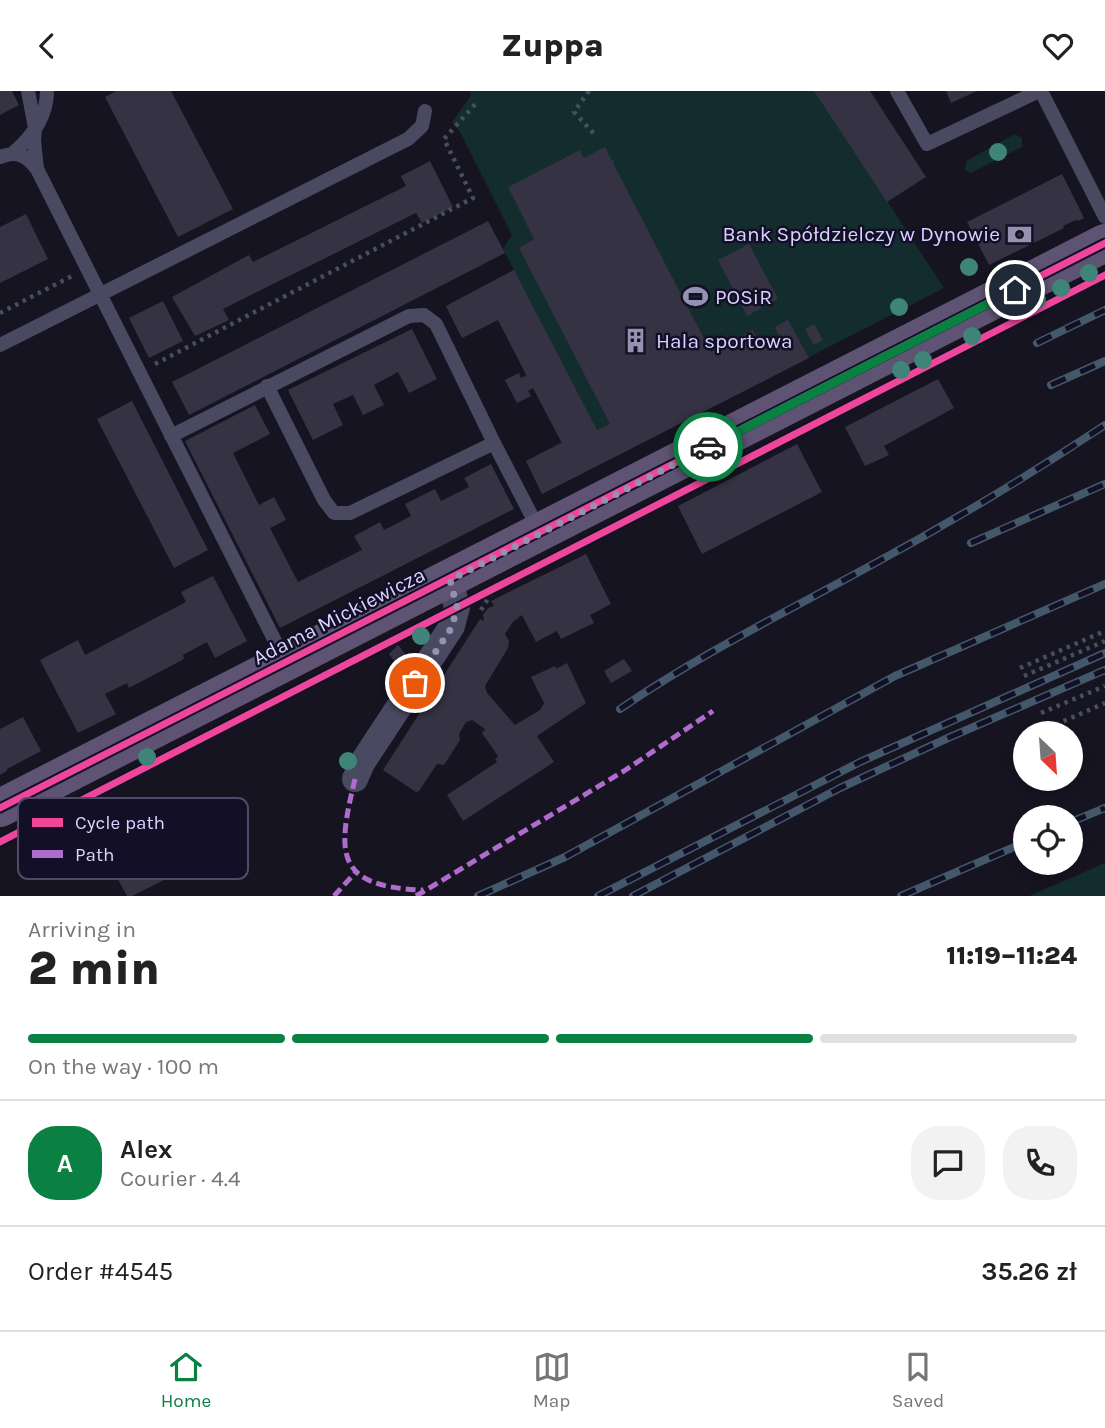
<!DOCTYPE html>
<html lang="en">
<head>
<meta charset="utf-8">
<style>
  body { margin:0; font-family:Karla,sans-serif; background:#f2f2f2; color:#222; height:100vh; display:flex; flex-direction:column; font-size:26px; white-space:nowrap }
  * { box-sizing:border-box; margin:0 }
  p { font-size:23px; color:#767676 }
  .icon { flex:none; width:38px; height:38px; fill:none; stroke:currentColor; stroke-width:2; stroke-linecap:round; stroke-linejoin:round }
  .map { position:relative; height:805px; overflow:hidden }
  .drawer { display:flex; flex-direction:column; background:#fff; flex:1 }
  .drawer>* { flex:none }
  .needle { width:46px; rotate:155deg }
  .fabs { position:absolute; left:1013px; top:630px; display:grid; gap:14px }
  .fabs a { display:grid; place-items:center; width:70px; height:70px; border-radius:50%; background:#fff; box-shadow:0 4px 10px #0003; font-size:35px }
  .pin { position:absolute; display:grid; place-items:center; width:60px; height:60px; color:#fff; margin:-30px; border:4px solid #fff; border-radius:50%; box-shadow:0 2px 7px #0007 }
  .courier { position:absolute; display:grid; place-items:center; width:70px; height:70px; margin:-35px; border:5px solid #0b8043; border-radius:50%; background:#fff; color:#222; box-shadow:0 2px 9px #0007 }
  .overview em { font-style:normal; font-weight:800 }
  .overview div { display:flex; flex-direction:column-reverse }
  .overview { display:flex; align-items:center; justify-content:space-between; height:119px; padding:0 28px }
  h1 { font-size:46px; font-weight:800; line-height:52px }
  .bar { display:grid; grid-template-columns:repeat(4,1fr); gap:10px 7px; align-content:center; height:84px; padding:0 28px }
  .bar i { height:9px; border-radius:5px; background:#e0e0e0 }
  .bar .active { background:#0b8043 }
  .bar p { grid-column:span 4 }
  .line { display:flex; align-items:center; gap:18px; padding:0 28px; border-top:2px solid #e0e0e0 }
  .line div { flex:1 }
  .round { display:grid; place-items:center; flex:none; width:74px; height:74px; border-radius:28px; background:#f2f2f2 }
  header { display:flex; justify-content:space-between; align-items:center; height:91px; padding:0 28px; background:#fff; font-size:32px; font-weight:800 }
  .tabs { display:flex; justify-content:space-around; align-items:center; height:98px; border-top:2px solid #e0e0e0; background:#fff; font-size:19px; color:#767676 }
  .tabs a { display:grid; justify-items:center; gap:4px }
  .tabs .active { color:#0b8043 }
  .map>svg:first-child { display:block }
  .green { fill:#132c2d }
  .building { fill:#343243 }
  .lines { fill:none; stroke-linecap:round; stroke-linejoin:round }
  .path { stroke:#44505f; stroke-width:4.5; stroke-dasharray:3.5 5; stroke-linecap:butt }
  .service { stroke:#4a4962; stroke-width:14 }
  .minor { stroke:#4a4962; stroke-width:26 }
  .primary { stroke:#5e5373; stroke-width:38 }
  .rail-casing { stroke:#43596b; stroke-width:8 }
  .rail { stroke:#130f26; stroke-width:5; stroke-dasharray:16; stroke-linecap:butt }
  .quiet { stroke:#b06ccc; stroke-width:5; stroke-dasharray:10 5; stroke-linecap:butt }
  .cycleway-casing { stroke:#130f26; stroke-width:11 }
  .cycleway { stroke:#ed469a; stroke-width:7 }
  .tree { fill:#3e8478 }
  .done { stroke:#9591b1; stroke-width:7; stroke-dasharray:0 12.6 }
  .route { stroke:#0b8043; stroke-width:9 }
  .labels { text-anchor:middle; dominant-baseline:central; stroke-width:5; stroke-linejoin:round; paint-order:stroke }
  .poi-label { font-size:21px; fill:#d9d4ff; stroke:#130f26; text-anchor:start }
  .street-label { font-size:21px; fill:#d9d4ff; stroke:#130f26 }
  .key { fill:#130f26; stroke:#4e4a67; stroke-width:2 }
  .key-label { font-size:19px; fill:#d9d4ff }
</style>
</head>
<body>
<header><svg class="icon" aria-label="back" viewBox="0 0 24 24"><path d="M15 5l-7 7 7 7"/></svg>Zuppa<svg class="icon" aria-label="heart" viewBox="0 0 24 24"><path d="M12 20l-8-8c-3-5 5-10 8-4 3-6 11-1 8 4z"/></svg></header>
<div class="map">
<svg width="1105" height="805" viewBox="0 0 1105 805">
  <rect width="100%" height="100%" fill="#161421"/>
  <path class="green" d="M470 0H815L944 197 542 403 526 370 561 351 533 297 528 300 531 305 517 312 505 289 519 282 521 287 526 284 498 229 462 247 446 215 514 179 503 158 512 144 460 41 452 31 471 4Z
    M1015 43 1022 47V56L971 82 965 79 966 70Z
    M1105 772V805H1029Z"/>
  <path class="building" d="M0 0H12L19 14 0 24Z
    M116 0H171L233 118 178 146 105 6Z
    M814 0H870L926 86 887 111Z
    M946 0H977L951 12Z
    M605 56 612 70 616 68 613 72 711 261 753 239 761 256 780 247 775 236 788 229 809 267 542 403 526 370 562 352 533 297 528 300 531 305 517 312 505 289 519 282 521 287 527 285 498 229 462 247 446 215 514 179 597 339 610 333 519 157 534 148 508 96 580 59 583 67Z
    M430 70 453 116 422 132 416 122 223 218 229 229 195 245 172 206 249 164 253 171 406 95 401 85Z
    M1062 83 1084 127 1078 130 1076 129 1063 135 1064 137 989 174 967 131Z
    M26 123 48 168 0 192V136Z
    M488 130 505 162 189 324 172 291Z
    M749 153 778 208 747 225 718 169Z
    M163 210 183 250 149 267 129 227Z
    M814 233 823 249 814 254 805 238Z
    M412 238 437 288 409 302 398 281 374 294 384 314 363 324 353 304 333 313 343 334 313 349 288 299Z
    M938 288 954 317 884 355 889 364 865 375 845 336Z
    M132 310 208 459 174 477 97 328Z
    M255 314 270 343 233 362 259 414 274 406 286 429 270 437 298 491 362 459 354 445 380 431 384 439 411 425 405 413 435 398 441 410 469 396 464 387 491 373 514 418 280 537 185 350Z
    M797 353 822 401 702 463 678 415Z
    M586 463 611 513 590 524 594 532 561 548 557 540 536 551 522 524 513 531 505 543 509 550 508 557 485 595 487 602 515 634 540 619 544 612 531 586 555 575 556 578 567 572 586 612 537 645 554 671 463 730 447 704 497 671 495 668 498 665 482 642 485 638 472 629 466 631 459 643 460 649 444 674 437 673 419 700 416 701 383 679 480 528 484 530 483 524 488 517 494 515 491 510Z
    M213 485 247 550 215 567 207 551 183 564 184 568 129 597 127 592 105 603 116 623 78 642 40 569 78 549 85 564 186 511 181 501Z
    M398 554 407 565 397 574 389 563Z
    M624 568 632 580 611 592 604 580Z
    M23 626 41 660 7 678V680L0 684V638Z
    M135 728 140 738 160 728 184 779 132 805H127L101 757 120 747 116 739Z"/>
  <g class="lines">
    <path class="path" d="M589 0 574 21 596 45
      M0 222 74 184
      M155 273 473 107 444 48 478 10
      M481 519 493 500
      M1020 577 1105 540
      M1024 585 1105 550
      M1041 622 1105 595
      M1048 637 1105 612"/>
    <path class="service" d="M28 0 35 37 34 50 37 78
      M897 0 927 53 1039 0
      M1041 0 1105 126
      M13 62C32 46 47 25 47 0
      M0 66C16 59 26 64 37 78L285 570
      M0 254 408 48 422 35 425 20
      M171 345 409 225 424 224 436 233 494 352 350 422H334L324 409 267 295
      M494 352 540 441"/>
    <path class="minor" d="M355 688 362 672 452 535 457 516 450 489"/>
    <path class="primary" d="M0 717 1105 152"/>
    <defs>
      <path id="rail" d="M1037 252 1105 219
        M1051 294 1105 270
        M971 452 1105 393
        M620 618C699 564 784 522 868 476 950 432 1028 385 1105 334
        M1071 731 1105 717
        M478 805 565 766 895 585 1105 493
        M598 805 860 671 1105 562
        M633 805 840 697 948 647 1105 579
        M901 805 1026 751"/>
    </defs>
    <use href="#rail" class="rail-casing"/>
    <use href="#rail" class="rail"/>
    <path class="quiet" d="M355 688C337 762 334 796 423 799
      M334 805 355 782
      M416 805 624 680 713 620"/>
    <defs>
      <path id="cycleway" d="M0 717 1105 152
        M0 751 1105 184"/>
    </defs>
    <use href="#cycleway" class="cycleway-casing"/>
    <use href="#cycleway" class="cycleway"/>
  </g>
  <g class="tree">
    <circle cx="998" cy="61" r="9"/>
    <circle cx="969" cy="176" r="9"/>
    <circle cx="1089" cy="182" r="9"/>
    <circle cx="1061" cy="197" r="9"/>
    <circle cx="1037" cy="209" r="9"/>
    <circle cx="899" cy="216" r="9"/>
    <circle cx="972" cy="245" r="9"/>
    <circle cx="923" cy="269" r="9"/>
    <circle cx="901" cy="279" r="9"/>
    <circle cx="421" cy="545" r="9"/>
    <circle cx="402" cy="577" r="9"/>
    <circle cx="147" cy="666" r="9"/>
    <circle cx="348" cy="670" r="9"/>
  </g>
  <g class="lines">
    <path class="done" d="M415 592 452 536 457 516 450 489 708 356"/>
    <path class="route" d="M708 356 1015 199"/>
  </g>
  <defs>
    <symbol id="bank-bare" viewBox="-9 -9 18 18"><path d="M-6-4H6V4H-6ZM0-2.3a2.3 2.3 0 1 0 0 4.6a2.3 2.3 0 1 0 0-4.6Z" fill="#9591b1" stroke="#130f26" stroke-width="2.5" paint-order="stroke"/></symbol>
    <symbol id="stadium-bare" viewBox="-9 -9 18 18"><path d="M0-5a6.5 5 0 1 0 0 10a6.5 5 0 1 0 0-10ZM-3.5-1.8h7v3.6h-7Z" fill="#9591b1" stroke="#130f26" stroke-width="2.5" paint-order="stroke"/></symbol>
    <symbol id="building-bare" viewBox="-9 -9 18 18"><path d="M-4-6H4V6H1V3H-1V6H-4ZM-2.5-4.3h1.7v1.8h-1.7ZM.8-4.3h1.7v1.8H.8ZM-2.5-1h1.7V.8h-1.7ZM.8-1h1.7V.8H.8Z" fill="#9591b1" stroke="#130f26" stroke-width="2.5" paint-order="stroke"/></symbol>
  </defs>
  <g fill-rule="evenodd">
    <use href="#bank-bare" x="1002" y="126" width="35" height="35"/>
    <use href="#stadium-bare" x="678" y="188" width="35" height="35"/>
    <use href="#building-bare" x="618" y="232" width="35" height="35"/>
  </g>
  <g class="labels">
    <g class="poi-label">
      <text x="1000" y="143" text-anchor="end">Bank Spółdzielczy w Dynowie</text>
      <text x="715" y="206">POSiR</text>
      <text x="656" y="250">Hala sportowa</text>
    </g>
    <g class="street-label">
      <text transform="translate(339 525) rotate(-27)">Adama Mickiewicza</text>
    </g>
  </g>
  <rect x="18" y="707" width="230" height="81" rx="10" class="key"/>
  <rect x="32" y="727" width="31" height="9" fill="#ed469a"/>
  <rect x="32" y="759" width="31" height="8" fill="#b06ccc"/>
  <g class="key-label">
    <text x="75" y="738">Cycle path</text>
    <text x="75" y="770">Path</text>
  </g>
</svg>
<div class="fabs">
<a><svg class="needle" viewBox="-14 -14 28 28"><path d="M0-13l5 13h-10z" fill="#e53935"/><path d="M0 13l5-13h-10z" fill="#767676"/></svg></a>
<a><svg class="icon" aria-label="locate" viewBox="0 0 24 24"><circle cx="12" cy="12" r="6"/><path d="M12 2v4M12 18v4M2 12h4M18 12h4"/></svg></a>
</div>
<div class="pin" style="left:415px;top:592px;background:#ea580c"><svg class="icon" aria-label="bag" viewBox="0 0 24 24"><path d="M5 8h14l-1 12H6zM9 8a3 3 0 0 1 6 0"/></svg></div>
<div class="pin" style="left:1015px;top:199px;background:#1f2937"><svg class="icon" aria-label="home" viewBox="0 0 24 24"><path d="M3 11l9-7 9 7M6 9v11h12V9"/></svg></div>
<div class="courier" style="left:708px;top:356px"><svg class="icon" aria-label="car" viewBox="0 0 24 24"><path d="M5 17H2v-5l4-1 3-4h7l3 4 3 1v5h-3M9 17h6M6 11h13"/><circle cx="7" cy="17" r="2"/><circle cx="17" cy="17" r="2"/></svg></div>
</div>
<section class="drawer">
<div class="overview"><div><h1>2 min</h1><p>Arriving in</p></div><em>11:19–11:24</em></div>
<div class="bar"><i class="active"></i><i class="active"></i><i class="active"></i><i></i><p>On the way · 100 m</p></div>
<div class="line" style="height:126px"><b class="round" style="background:#0b8043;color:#fff">A</b><div><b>Alex</b><p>Courier · 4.4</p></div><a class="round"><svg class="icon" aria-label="chat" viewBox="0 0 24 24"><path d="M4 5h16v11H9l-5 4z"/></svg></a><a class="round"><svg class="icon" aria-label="phone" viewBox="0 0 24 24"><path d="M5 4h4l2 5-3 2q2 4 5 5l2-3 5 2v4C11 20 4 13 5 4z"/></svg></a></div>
<div class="line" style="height:91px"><div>Order #4545</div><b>35.26 zł</b></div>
</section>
<nav class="tabs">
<a class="active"><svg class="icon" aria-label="home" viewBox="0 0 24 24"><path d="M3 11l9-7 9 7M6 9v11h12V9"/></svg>Home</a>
<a><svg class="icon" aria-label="map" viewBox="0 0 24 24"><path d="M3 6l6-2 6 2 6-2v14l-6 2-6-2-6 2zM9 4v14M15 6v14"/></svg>Map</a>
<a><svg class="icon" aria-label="saved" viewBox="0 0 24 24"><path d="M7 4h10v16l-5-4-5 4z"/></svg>Saved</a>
</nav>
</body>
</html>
